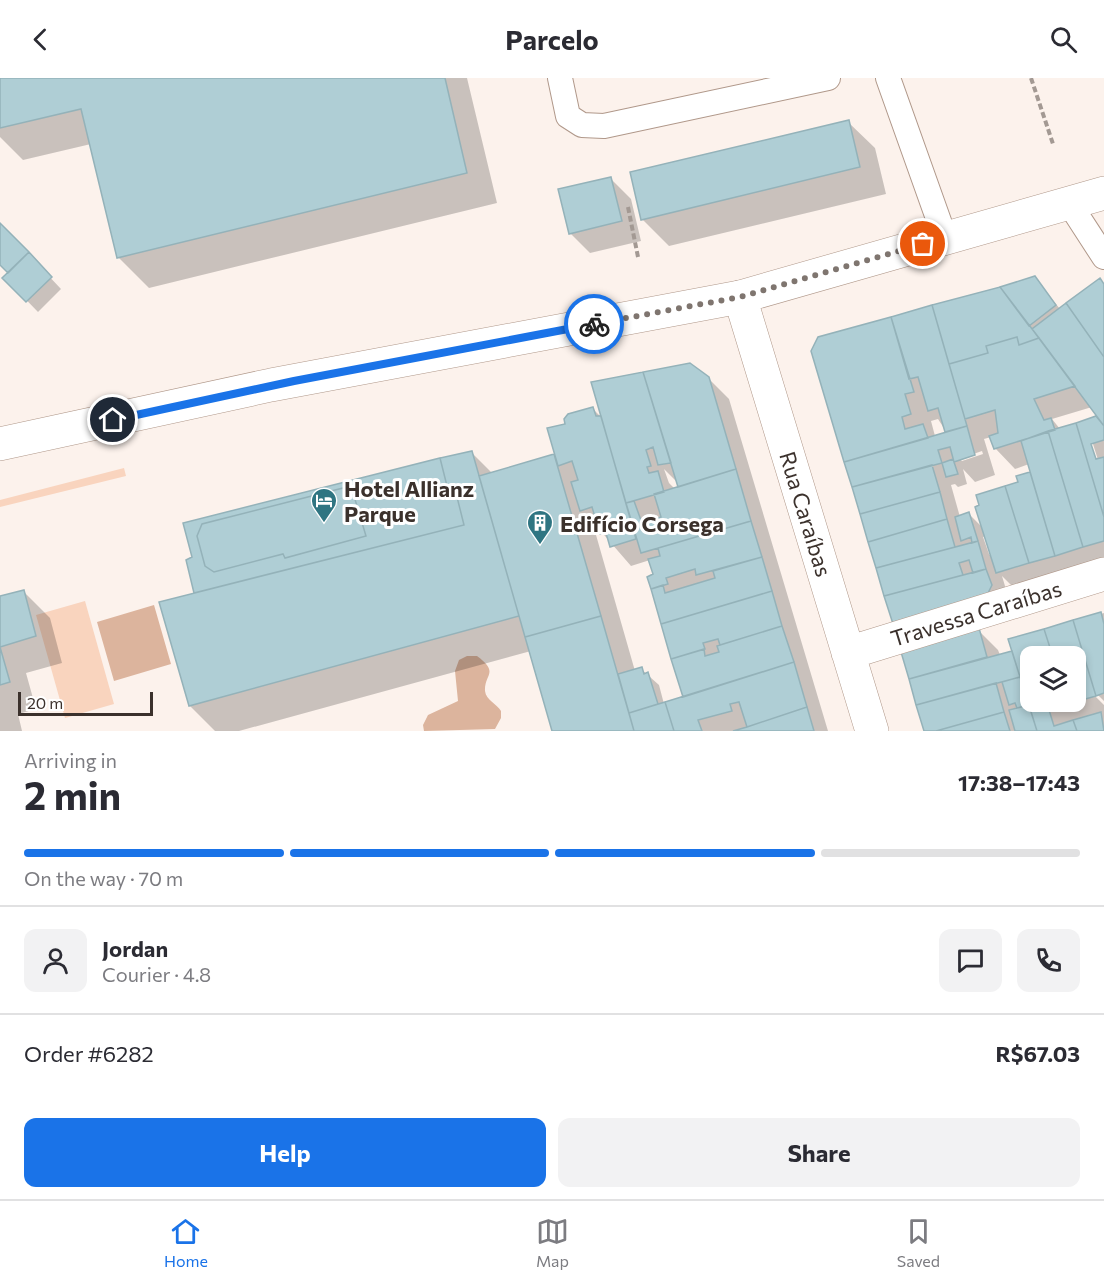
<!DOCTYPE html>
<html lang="en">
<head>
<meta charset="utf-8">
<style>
  body { margin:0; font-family:Commissioner,sans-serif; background:#f2f2f3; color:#2b2b33; height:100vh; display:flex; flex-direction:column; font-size:22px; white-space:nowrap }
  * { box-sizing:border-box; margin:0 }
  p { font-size:20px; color:#7c7c81 }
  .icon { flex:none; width:33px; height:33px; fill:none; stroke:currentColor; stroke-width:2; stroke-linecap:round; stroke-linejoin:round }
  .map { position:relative; height:653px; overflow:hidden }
  .side { display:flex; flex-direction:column; background:#fff; flex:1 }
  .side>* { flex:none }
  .tools { position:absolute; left:1020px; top:568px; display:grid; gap:12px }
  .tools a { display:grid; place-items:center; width:66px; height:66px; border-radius:12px; background:#fff; box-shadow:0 3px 9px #0003; font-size:30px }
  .scale { position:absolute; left:18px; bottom:15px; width:135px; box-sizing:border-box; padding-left:6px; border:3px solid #3b312c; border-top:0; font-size:16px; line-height:21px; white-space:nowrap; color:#3b312c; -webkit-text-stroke:4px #fff; paint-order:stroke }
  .pin { position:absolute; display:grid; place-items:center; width:51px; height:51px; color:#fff; margin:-26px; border:3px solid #fff; border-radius:50%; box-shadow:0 2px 6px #0007 }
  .courier { position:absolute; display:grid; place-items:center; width:60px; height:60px; margin:-30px; border:4px solid #1a73e8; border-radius:50%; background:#fff; color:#222; box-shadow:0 2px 8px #0007 }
  .summary em { font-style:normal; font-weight:700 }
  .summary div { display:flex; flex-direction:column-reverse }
  .summary { display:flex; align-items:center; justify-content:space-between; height:102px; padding:0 24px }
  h1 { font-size:39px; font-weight:700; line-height:45px }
  .bar { display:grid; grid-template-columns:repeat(4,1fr); gap:9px 6px; align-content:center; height:72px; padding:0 24px }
  .bar i { height:8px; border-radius:4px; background:#e1e1e2 }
  .bar .active { background:#1a73e8 }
  .bar p { grid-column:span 4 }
  .line { display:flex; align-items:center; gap:15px; padding:0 24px; border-top:2px solid #e1e1e2 }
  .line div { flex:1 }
  .round { display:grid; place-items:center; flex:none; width:63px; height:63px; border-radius:12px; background:#f2f2f3 }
  .button { display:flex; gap:12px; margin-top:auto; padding:12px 24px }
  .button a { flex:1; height:69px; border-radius:12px; background:#1a73e8; color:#fff; font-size:24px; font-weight:700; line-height:69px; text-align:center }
  .button a+a { background:#f2f2f3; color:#2b2b33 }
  header { display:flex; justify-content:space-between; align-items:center; height:78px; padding:0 24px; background:#fff; font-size:27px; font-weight:700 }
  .tab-bar { display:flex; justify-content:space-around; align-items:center; height:84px; border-top:2px solid #e1e1e2; background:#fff; font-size:16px; color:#7c7c81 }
  .tab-bar a { display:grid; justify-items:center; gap:3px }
  .tab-bar .active { color:#1a73e8 }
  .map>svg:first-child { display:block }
  .green { fill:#f9d4be }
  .water { fill:#dcb49d }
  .shadow { fill:#0003; fill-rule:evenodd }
  .building { fill:#afced5; stroke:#94b2b9; stroke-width:1.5 }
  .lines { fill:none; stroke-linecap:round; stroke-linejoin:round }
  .service-casing { stroke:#b0988a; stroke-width:26 }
  .minor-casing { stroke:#b0988a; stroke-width:34 }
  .tertiary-casing { stroke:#b0988a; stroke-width:34 }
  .path { stroke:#a39993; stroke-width:4; stroke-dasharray:6 3; stroke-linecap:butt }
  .service { stroke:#fff; stroke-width:24 }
  .minor { stroke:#fff; stroke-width:33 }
  .tertiary { stroke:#fff; stroke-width:33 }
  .done { stroke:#7f756f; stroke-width:6; stroke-dasharray:0 10.8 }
  .route { stroke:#1a73e8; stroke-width:8 }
  .labels { text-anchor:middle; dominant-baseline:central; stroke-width:6; stroke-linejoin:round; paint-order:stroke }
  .poi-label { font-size:22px; font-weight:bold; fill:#3b312c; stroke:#fff; text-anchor:start }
  .street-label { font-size:22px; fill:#3b312c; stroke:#fff }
</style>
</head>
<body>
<header><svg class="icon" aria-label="back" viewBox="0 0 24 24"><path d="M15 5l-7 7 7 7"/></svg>Parcelo<svg class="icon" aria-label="search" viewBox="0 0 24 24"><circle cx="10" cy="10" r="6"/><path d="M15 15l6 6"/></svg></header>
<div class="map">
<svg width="1104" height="653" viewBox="0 0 1104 653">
  <rect width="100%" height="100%" fill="#fcf2ec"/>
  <path class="green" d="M124 390 126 398 0 429V422Z
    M85 523 114 626 65 640 36 537Z"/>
  <path class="water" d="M154 527 171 586 114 603 97 544Z
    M467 578H477C500 595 484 596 485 613 486 622 497 626 501 633V640L495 651 424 653 423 647 428 637 458 623 455 593 459 582Z"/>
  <path class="shadow" d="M0 0H467L497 125 149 210 118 179 91 66 23 82 0 59Z
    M848 44 875 70 886 116 669 168 642 141Z
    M611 101 631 121 641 163 590 175 570 155Z
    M0 146 61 211 38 234 5 200 10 195 0 184Z
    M1035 200 1060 231 1104 207V489L1018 514 1002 498 1011 528 976 550 998 572 1000 577 1014 574 1010 562 1104 535V623L1092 611 1090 613 1104 627V653H926L813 273ZM1092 329 1099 339 1060 351 1052 341ZM938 341 947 355 935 358 931 343ZM991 359 995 370 1015 391 1029 386 1032 395 1018 399 1020 405 984 451 969 436 960 439 951 407 955 406 958 409 967 406 963 391 975 404 995 397 984 361ZM1089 366H1093L1100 388 1097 389ZM982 373 983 376 962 383 959 381ZM986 458 993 481 989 476 983 459ZM1030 579H1076V624H1030Z
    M708 300 729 321 828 653H554L531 573 239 653H215L190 628 195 514 471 374 492 395 554 377 558 381 567 347 593 331 603 341ZM664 391 678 405 680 410 675 411 669 405ZM592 443 631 488 650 482 685 620 664 626 659 607 641 591 635 593Z
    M23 513 50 540 62 585 26 595 36 631 18 636 22 653H0V520Z"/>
  <path class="building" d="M0 0H445L467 95 117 180 81 31 0 50Z
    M849 42 860 89 641 142 630 94Z
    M611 99 622 143 569 156 558 111Z
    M0 145 29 174 8 195 0 187Z
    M29 174 52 199 26 224 2 200Z
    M1035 198 1056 227 1029 248 1000 209Z
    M1100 200 1104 206V279L1066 225Z
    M1000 209 1039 260 1019 267 1017 259 986 268 988 275 949 286 932 227Z
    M1066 225 1104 279V348L1032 251Z
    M932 227 967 348 945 354 938 330 928 333 918 299 909 301 891 239Z
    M891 239 914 314 905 316 911 336 902 339 905 351 923 346 928 360 844 384 811 273 818 259Z
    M1017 259 1019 267 1039 260 1075 308 1034 321 1044 342 1051 340 1055 352 994 371 989 358 998 355 995 332 965 341 949 286 988 275 986 268Z
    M690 285 709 299 736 391 678 409 643 294Z
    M643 294 671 385 658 387 653 369 646 372 651 388 647 389 649 395 658 393 664 414 626 425 591 304Z
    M593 329 596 338H601L636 461 610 469 606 455 600 456 592 429 580 433 571 404 578 402 572 383 558 388 547 350 565 346 564 341 568 336Z
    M1096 338 1104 348V362L1091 366 1096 381 1104 379V439L1076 345Z
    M1076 345 1104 439V463L1083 469 1048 353Z
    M967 348 975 377 954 384 950 369 938 372 942 385 852 409 844 384Z
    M1048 353 1083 469 1055 478 1021 363Z
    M472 373 519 538 189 628 159 524 464 447 456 415 449 416 440 380Z
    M554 376 601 538 525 559 479 398Z
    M440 380 449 416 456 415 464 447 194 515 186 482 192 479 183 445Z
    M953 381 958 396 946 399 942 385Z
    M932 387 940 414 860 436 852 409Z
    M736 391 751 443 641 475 626 425 634 423 642 445 661 439 654 416Z
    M1030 394 1055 478 1029 485 1005 408 1018 404 1016 398Z
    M351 408 366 458 285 480 283 476 214 494 205 488 197 458 202 446Z
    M1005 408 1029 485 996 495 975 429 979 427 976 417Z
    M940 414 947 441 868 464 860 436Z
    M969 434 978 463 972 465 971 459 961 463 955 439Z
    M947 441 955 469 876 490 868 464Z
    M751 443 762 479 696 497 695 491 666 500 668 506 651 511 647 499 653 496 648 481 660 478 658 470Z
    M978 463 986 491 973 495 969 482 959 485 963 497 884 518 876 490Z
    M762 479 772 513 661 546 651 511 663 507 665 515 715 500 713 493Z
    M986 491 992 507 985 521 894 549 884 518Z
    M24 512 36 558 0 569 10 604 0 607V518Z
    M772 513 782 548 720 567 718 561 703 565 705 571 671 581 661 546Z
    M1101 534 1104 546V615L1096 618 1073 542Z
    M601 538 634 653H552L525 559Z
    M1073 542 1096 618 1068 626V624H1076V579H1053L1044 551Z
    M782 548 794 584 683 619 671 581 704 571 705 578 719 574 717 568 720 567Z
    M979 550 987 579 909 601 901 574Z
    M1044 551 1053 579H1030V624H1068V626L1049 632 1054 648 1073 642 1077 653H1037L1008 561Z
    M1012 573 1020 599 916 627 909 601Z
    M794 584 807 629 747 649 739 624 730 626 732 633 698 642 702 653H674L665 624Z
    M642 589 644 596 648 594 658 626 629 635 618 596Z
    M1020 599 1029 627 1017 630 1015 625 1009 627 1002 604Z
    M996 605 1004 634 936 653H924L916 627Z
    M665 624 674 653H634L629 635Z
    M1029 627 1037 653H1015L1009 632Z
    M807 629 814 653H733L747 649Z
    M1004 634 1010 653H936Z
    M1101 634 1104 653H1077L1073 642Z"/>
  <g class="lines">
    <defs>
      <path id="service" d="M560 0 568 38 582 47 604 48 828 0
        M888 0 945 160
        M1069 125 1104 179"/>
      <path id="minor" d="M740 219 872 653
        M848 575 1104 496"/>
      <path id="tertiary" d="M0 366 271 307 740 219 1104 115"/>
    </defs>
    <use href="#service" class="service-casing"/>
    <use href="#minor" class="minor-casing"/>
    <use href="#tertiary" class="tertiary-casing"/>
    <path class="path" d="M1031 0 1053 66
      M628 129 638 179"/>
    <use href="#service" class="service"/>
    <use href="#minor" class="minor"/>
    <use href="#tertiary" class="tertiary"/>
  </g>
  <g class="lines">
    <path class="done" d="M594 246 740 219 923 166"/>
    <path class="route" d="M113 342 294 303 594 246"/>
  </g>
  <defs>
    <symbol id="hotel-pin" viewBox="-11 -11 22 30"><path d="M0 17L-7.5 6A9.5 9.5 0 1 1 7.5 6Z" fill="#2f7582" stroke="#fff"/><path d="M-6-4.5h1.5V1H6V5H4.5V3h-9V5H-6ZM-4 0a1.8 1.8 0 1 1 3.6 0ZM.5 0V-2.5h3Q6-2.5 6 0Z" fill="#fff"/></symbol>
    <symbol id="building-pin" viewBox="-11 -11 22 30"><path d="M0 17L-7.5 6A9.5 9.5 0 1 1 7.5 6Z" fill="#2f7582" stroke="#fff"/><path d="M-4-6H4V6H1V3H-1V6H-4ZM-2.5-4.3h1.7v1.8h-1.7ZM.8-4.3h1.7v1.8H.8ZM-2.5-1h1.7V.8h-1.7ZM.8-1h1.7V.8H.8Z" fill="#fff"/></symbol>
  </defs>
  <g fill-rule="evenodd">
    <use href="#hotel-pin" x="309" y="408" width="30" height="40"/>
    <use href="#building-pin" x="525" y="430" width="30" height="40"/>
  </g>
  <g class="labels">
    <g class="poi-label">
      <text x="344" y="410">Hotel Allianz<tspan x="344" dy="25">Parque</tspan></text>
      <text x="560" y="445">Edifício Corsega</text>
    </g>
    <g class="street-label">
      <text transform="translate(806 436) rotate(73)">Rua Caraíbas</text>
      <text transform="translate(976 535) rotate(-17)">Travessa Caraíbas</text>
    </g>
  </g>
</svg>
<div class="tools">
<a><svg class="icon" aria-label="layers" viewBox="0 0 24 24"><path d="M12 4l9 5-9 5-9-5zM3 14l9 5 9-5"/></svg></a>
</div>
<div class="scale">20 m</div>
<div class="pin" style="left:923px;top:166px;background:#ea580c"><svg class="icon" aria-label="bag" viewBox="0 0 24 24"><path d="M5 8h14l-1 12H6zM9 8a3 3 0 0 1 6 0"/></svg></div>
<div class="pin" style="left:113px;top:342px;background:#1f2937"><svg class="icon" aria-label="home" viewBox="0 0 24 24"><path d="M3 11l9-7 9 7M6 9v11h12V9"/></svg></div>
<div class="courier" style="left:594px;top:246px"><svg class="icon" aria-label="bike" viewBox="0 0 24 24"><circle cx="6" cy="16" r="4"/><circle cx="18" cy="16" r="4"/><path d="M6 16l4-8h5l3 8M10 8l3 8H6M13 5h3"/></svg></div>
</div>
<section class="side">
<div class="summary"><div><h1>2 min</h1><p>Arriving in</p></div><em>17:38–17:43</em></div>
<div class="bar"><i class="active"></i><i class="active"></i><i class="active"></i><i></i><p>On the way · 70 m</p></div>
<div class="line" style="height:108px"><a class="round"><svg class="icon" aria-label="person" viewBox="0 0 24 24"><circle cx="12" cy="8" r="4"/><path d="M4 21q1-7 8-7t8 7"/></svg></a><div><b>Jordan</b><p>Courier · 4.8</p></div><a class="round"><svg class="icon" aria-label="chat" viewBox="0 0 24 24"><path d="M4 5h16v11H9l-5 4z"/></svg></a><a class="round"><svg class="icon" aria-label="phone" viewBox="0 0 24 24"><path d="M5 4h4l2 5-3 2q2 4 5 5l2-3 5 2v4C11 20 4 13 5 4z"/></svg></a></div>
<div class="line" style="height:78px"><div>Order #6282</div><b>R$67.03</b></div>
<div class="button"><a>Help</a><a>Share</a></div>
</section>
<nav class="tab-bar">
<a class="active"><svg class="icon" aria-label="home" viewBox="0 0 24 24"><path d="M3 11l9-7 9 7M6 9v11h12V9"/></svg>Home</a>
<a><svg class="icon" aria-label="map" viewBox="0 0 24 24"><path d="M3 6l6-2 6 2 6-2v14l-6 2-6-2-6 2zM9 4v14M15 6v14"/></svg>Map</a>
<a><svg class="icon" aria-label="saved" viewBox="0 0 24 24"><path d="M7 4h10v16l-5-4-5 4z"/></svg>Saved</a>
</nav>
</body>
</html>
